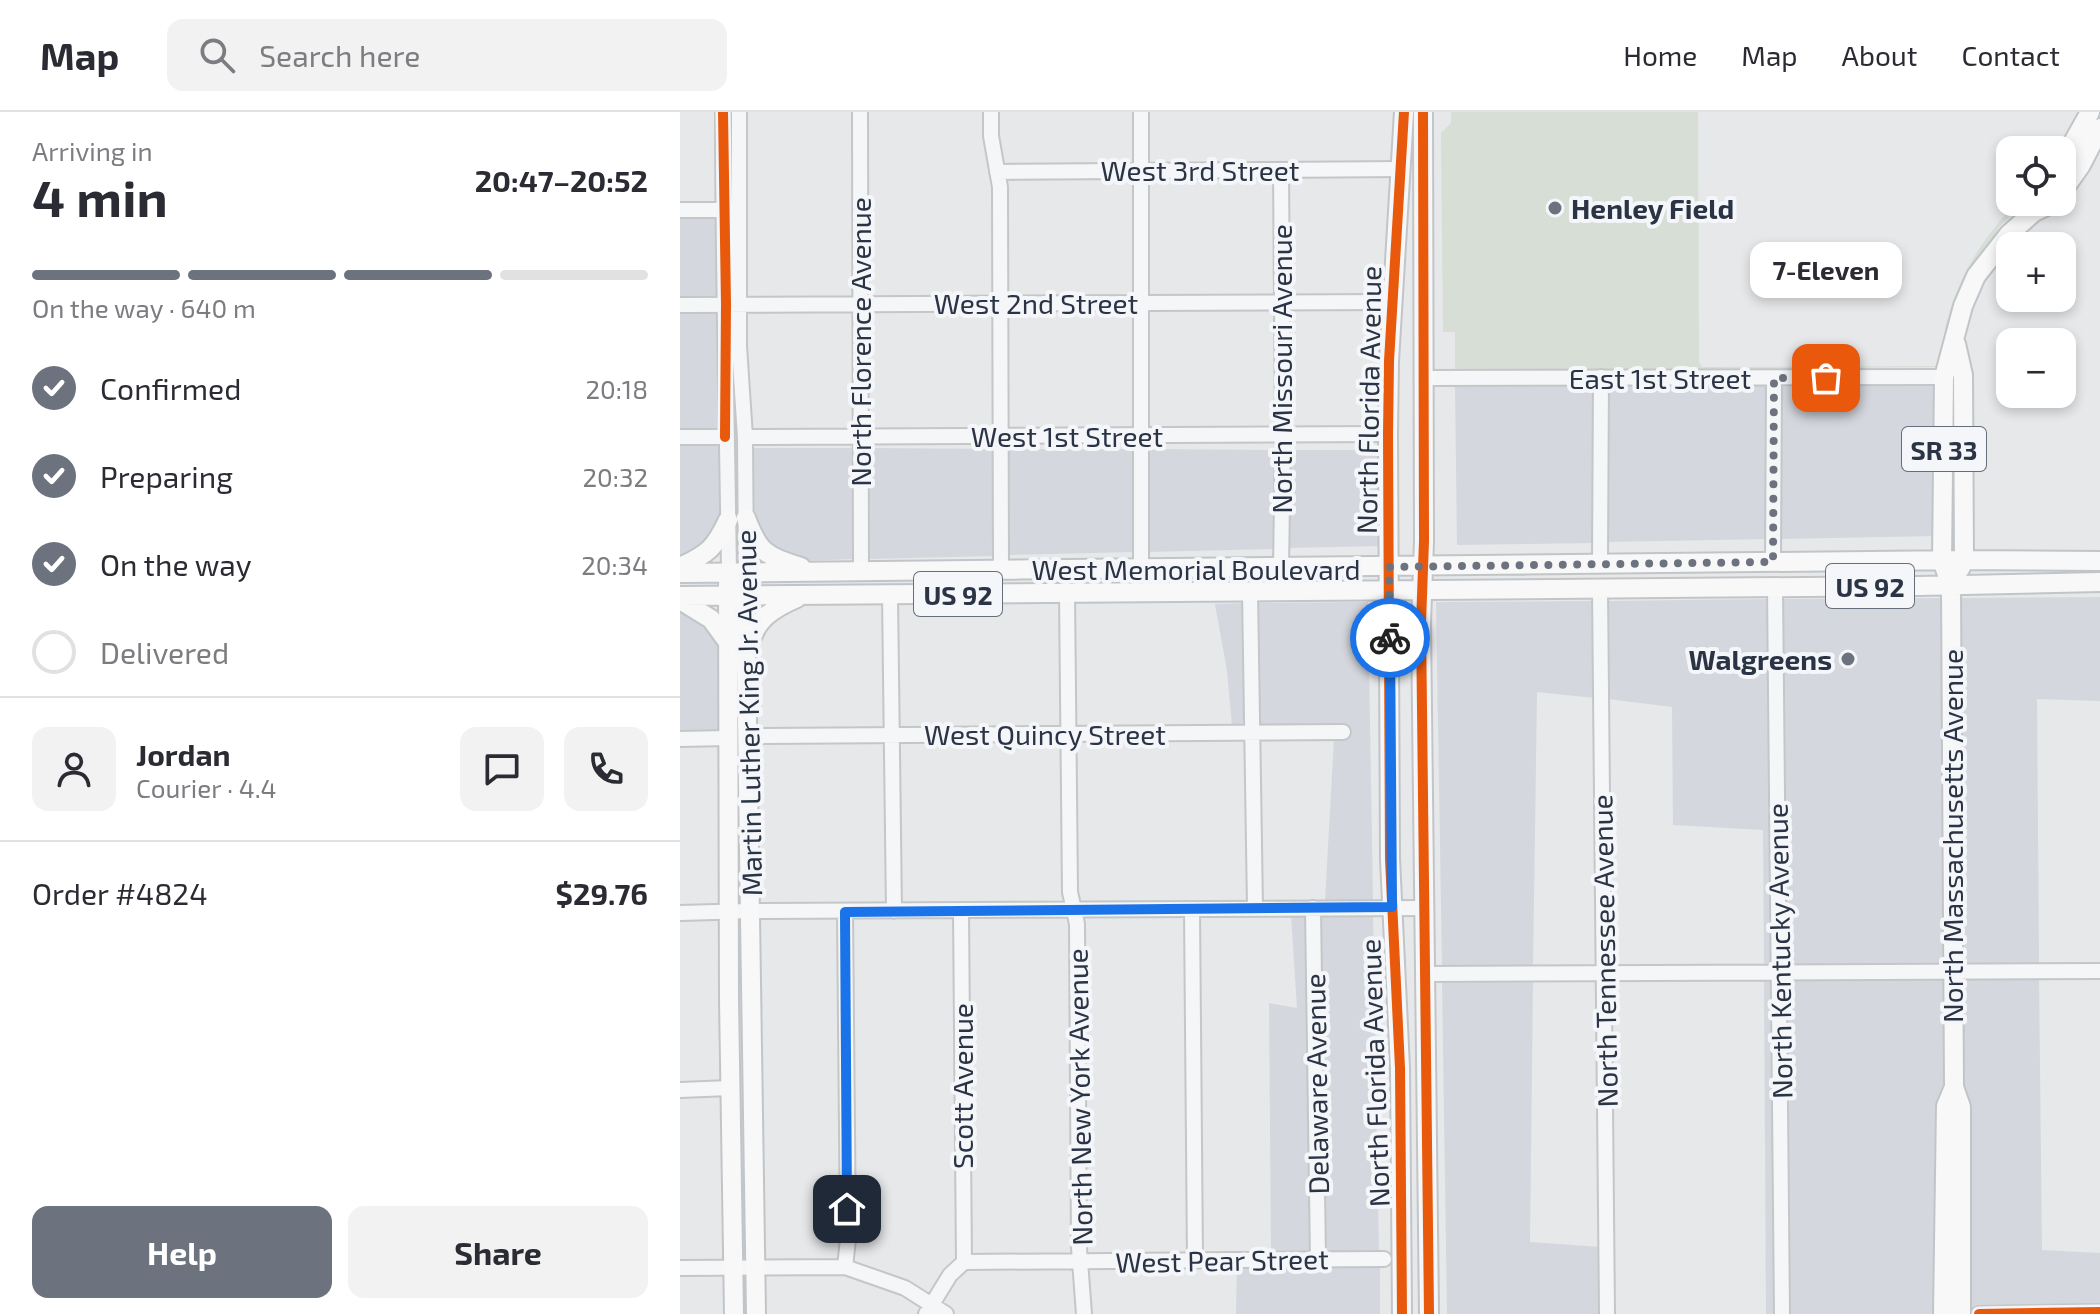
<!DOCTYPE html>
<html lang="en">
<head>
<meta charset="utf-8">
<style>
  body { margin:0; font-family:"Exo 2",sans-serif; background:#f2f2f3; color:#2b2b33; height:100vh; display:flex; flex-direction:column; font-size:30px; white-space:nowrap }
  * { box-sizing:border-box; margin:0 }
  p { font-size:26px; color:#7c7c81 }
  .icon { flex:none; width:44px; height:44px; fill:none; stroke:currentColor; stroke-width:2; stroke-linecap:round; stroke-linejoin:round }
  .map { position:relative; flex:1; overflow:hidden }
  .side { display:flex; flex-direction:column; background:#fff; width:680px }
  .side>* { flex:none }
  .buttons { position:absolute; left:1316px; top:24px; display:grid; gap:16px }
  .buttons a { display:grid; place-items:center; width:80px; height:80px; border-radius:16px; background:#fff; box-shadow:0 4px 12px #0003; font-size:40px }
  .pin { position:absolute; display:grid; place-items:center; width:68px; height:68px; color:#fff; margin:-34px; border-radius:16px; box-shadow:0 4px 12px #0006 }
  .courier { position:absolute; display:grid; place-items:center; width:80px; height:80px; margin:-40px; border:6px solid #1a73e8; border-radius:50%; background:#fff; color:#222; box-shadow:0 2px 10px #0007 }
  .bubble { position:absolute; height:56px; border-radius:16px; background:#fff; box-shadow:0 4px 12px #0003; font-size:26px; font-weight:700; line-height:56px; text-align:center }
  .headline em { font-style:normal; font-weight:700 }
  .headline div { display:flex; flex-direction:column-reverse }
  .headline { display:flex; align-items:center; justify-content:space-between; height:136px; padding:0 32px }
  h1 { font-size:52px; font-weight:700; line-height:60px }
  .bar { display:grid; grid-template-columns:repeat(4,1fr); gap:12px 8px; align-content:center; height:96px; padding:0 32px }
  .bar i { height:10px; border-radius:6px; background:#e1e1e2 }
  .bar .current { background:#6c737f }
  .bar p { grid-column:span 4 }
  .line { display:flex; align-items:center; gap:20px; padding:0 32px; border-top:2px solid #e1e1e2 }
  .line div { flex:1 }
  .round { display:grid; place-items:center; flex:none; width:84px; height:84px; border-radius:16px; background:#f2f2f3 }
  ol { padding:0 32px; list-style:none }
  li { display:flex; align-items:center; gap:24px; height:88px }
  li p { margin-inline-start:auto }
  li .icon { padding:8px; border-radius:50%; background:#6c737f; color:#fff; stroke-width:4 }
  li:last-child { color:#7c7c81 }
  li i { width:44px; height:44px; border:4px solid #e1e1e2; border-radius:50% }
  .action { display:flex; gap:16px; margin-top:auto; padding:16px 32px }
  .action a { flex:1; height:92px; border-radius:16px; background:#6c737f; color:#fff; font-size:32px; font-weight:700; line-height:92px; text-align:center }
  .action a+a { background:#f2f2f3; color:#2b2b33 }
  header { display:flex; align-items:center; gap:48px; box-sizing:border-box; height:112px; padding:0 40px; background:#fff; border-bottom:2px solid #e1e1e2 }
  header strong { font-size:38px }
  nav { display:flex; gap:44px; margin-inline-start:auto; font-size:28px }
  .search { width:560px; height:72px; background:#f2f2f3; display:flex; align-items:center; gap:20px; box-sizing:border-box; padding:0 28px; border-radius:16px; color:#7c7c81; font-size:30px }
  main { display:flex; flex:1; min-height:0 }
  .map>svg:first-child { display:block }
  .built { fill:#d4d7dd }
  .green { fill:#d6ded6 }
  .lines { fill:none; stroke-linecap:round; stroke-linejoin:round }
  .minor-casing { stroke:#c4c6c8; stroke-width:18 }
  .major-casing { stroke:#c2c5c8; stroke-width:22 }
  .minor { stroke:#f5f6f7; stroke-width:14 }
  .major { stroke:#f8f8f8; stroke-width:18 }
  .cycleway-casing { stroke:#f4f6f9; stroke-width:15 }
  .cycleway { stroke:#e8590c; stroke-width:10 }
  .done { stroke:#6c737f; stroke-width:8; stroke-dasharray:0 14.4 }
  .route { stroke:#1a73e8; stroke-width:10 }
  .poi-dot { fill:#6c737f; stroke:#f4f6f9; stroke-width:3 }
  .labels { text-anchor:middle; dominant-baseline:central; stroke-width:8; stroke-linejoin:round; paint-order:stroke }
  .shield { fill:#f4f6f9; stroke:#676e7b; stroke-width:2 }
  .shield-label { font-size:26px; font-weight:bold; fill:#2b3445 }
  .street-label { font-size:28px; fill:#2b3445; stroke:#f4f6f9 }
  .poi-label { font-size:28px; font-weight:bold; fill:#2b3445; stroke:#f4f6f9; text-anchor:start }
</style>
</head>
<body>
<header>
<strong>Map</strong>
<div class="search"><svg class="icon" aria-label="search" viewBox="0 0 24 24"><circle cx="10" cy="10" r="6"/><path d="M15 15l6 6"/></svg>Search here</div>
<nav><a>Home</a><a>Map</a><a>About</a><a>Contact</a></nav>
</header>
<main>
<section class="side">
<div class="headline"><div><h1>4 min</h1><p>Arriving in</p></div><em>20:47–20:52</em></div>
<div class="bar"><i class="current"></i><i class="current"></i><i class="current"></i><i></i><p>On the way · 640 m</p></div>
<ol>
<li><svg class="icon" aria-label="check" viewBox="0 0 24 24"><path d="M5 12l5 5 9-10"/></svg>Confirmed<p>20:18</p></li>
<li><svg class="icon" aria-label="check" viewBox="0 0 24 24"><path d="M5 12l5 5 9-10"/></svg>Preparing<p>20:32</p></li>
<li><svg class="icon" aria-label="check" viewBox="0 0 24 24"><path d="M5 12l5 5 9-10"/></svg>On the way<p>20:34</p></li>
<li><i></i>Delivered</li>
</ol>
<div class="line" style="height:144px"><a class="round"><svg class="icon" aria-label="person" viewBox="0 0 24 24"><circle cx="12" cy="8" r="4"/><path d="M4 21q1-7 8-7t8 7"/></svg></a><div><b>Jordan</b><p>Courier · 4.4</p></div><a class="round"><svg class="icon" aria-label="chat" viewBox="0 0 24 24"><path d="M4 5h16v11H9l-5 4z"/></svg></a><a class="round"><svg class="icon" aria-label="phone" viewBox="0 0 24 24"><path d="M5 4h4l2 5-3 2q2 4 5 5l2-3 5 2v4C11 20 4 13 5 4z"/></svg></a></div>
<div class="line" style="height:104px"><div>Order #4824</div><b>$29.76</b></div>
<div class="action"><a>Help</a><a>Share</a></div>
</section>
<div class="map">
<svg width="1420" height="1202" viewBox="0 0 1420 1202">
  <rect width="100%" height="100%" fill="#e6e8ea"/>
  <path class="built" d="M0 105H38L40 186H0Z
    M40 199 39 318 0 319V200Z
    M915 272 914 431 777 433 775 273Z
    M927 272 1088 273 1087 427 926 430Z
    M1258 272V424L1099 427 1100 273Z
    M0 332H40L42 378V407L33 427 0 447Z
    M71 336H174L175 447 122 449 89 437 72 404Z
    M186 336 315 337V444L187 447Z
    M327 337H456L455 440 327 443Z
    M468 337 597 338 595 437 467 440Z
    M609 338H703V434L607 436Z
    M1420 485V589L1357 587 1359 852 1279 854 1277 486Z
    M1265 486 1267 854 1105 855 1101 487Z
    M1089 487 1093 855H1084L1083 718 993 713 992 595 928 587 926 489Z
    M914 489 915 586 857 580 853 854 762 853 756 490Z
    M688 490 693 789H645L654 627H669V614H578L576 491Z
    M564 491 566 614H552L547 559 535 492Z
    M0 497 17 505 41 531 42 619 0 620Z
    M693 802 699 1141H644L639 803Z
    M611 803H627L632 1141H591L589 891 617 896Z
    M1300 866H1359L1362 1138 1420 1141V1193L1287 1197 1279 868Z
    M762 867 853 868 850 1130 921 1135V1202H767Z
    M1267 867 1268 970 1257 1202H1108L1105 868Z
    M1084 868H1093L1096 1202H1086Z
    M557 1154H700V1202H556Z"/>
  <path class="green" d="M771 0H1018L1019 250 1022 255 1257 254C1264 240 1263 221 1268 206 1280 161 1305 123 1337 90H1345L1320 114 1305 142 1261 255 775 259V220H763L761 21 771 11Z"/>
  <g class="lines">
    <defs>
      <path id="minor" d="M43 0C43 154 47 307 49 461
        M59 0V234L65 325 66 461
        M180 0 181 459
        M311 0V24L320 75 321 458
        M461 0V456
        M317 60 722 57
        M0 98H52
        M0 193 713 190
        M744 266 1264 265
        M0 325H45
        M65 325 708 322
        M1093 450 1094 266
        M920 452 921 265
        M601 456 603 323 601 58
        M1095 475 1102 1202
        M920 477 927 1202
        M570 480 575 796
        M387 481 390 780 397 812 399 1136 404 1202
        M210 483 214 799
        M68 624 663 620
        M0 627 48 626
        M633 796 638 1147
        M512 797 515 1148
        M281 799 284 1150
        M165 800 168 1127 165 1155
        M0 801 70 799 744 796
        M745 862 1420 859
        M0 978 50 976
        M284 1150 704 1147
        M0 1156 165 1155 225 1176 266 1202
        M246 1202 270 1163 284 1150
        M1299 1202 1420 1200"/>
      <path id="major" d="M743 0 744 429 741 511 749 1202
        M1382 50 1410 0
        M1382 80 1401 53 1420 16
        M1276 232 1283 263 1284 448 1280 457
        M66 406C79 441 86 444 121 455
        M0 455C28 442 35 436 48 408
        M0 461 1284 448 1420 449
        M48 472 49 887 54 1202
        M65 472 76 1202
        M0 484 1239 474 1420 470
        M0 488 31 507 47 529
        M70 533C75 507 94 496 117 486
        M722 1202 720 956 710 747 708 322 709 249 724 0
        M1263 1202 1266 994 1274 975
        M1281 1202V995L1274 975 1271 474 1262 448 1264 265 1283 194 1296 164 1329 122 1354 100 1375 90"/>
    </defs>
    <use href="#minor" class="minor-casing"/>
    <use href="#major" class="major-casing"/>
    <use href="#minor" class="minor"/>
    <use href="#major" class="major"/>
    <defs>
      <path id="cycleway" d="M43 0 46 192 45 325
        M743 0 744 429 741 511 749 1202
        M722 1202 720 956 710 747 708 322 709 249 724 0
        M1299 1202 1420 1200"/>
    </defs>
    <use href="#cycleway" class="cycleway-casing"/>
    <use href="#cycleway" class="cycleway"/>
  </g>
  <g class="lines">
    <path class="done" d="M710 526 709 455 1093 450 1094 266H1146"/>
    <path class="route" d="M167 1097 165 800 712 795 710 526"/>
  </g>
  <g class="poi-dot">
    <circle cx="875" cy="96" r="8"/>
    <circle cx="1168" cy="547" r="8"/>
  </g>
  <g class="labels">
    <g class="shield">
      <rect x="1222" y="315" width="84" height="44" rx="6"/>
      <rect x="1146" y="452" width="88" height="44" rx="6"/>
      <rect x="234" y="460" width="88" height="44" rx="6"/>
    </g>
    <g class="shield-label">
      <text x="1264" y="337">SR 33</text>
      <text x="1190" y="474">US 92</text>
      <text x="278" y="482">US 92</text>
    </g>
    <g class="street-label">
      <text x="520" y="58">West 3rd Street</text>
      <text x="356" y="191">West 2nd Street</text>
      <text transform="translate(180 230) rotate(-90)">North Florence Avenue</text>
      <text transform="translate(601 257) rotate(-90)">North Missouri Avenue</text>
      <text x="980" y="266">East 1st Street</text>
      <text transform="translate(688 288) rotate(-89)">North Florida Avenue</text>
      <text x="387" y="324">West 1st Street</text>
      <text x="516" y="457">West Memorial Boulevard</text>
      <text transform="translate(68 601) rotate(-91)">Martin Luther King Jr. Avenue</text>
      <text x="365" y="622">West Quincy Street</text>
      <text transform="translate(1272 724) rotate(-90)">North Massachusetts Avenue</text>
      <text transform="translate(924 839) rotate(-91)">North Tennessee Avenue</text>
      <text transform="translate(1099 839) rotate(-91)">North Kentucky Avenue</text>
      <text transform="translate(694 961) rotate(-92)">North Florida Avenue</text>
      <text transform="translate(636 972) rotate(-91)">Delaware Avenue</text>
      <text transform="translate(282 974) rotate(-90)">Scott Avenue</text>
      <text transform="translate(399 985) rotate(-91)">North New York Avenue</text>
      <text transform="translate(542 1148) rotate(-1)">West Pear Street</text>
    </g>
    <g class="poi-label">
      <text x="891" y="96">Henley Field</text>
      <text x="1152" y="547" text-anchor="end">Walgreens</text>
    </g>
  </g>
</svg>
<div class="buttons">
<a><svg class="icon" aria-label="locate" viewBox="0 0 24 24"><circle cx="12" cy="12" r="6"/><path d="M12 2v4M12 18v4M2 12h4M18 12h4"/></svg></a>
<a>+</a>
<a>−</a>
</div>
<div class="pin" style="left:1146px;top:266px;background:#ea580c"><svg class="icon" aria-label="bag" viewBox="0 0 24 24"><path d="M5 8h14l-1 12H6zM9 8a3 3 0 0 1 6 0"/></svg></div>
<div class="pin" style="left:167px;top:1097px;background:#1f2937"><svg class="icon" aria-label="home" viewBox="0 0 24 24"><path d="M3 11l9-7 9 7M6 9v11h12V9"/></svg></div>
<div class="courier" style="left:710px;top:526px"><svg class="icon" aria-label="bike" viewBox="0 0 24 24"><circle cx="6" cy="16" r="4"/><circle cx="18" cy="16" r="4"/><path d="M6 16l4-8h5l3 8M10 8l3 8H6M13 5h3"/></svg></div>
<div class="bubble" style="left:1070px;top:130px;width:152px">7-Eleven</div>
</div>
</main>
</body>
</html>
